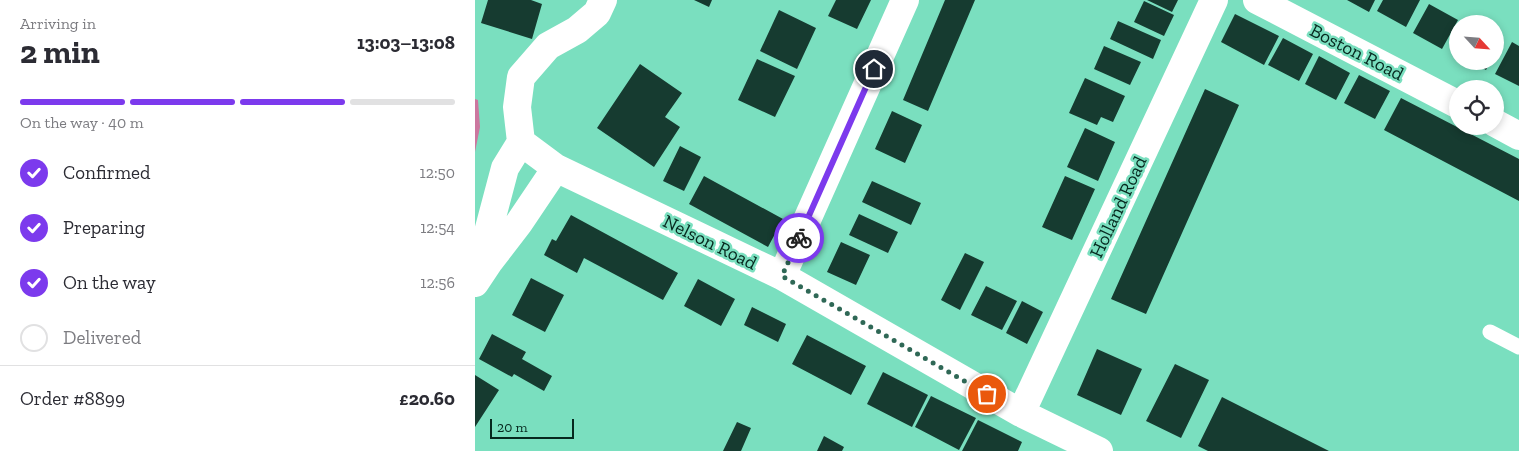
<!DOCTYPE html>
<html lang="en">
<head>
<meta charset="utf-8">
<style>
  body { margin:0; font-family:"Zilla Slab",serif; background:#f7f7f7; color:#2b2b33; height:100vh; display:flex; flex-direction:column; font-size:19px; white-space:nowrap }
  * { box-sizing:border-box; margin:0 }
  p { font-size:16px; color:#7c7c81 }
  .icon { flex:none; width:28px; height:28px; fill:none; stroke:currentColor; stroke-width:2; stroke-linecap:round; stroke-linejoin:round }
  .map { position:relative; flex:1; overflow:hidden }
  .side { display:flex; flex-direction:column; background:#fff; width:475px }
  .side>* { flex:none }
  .needle { width:32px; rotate:116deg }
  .fabs { position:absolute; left:974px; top:15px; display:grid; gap:10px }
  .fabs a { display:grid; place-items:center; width:55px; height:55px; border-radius:50%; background:#fff; box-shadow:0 2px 8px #0003; font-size:25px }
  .scale { position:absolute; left:15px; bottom:12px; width:84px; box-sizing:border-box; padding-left:5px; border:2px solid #06281e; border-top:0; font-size:14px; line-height:18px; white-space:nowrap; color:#06281e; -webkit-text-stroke:4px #7adfbf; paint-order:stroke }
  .pin { position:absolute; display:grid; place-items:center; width:42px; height:42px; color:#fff; margin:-21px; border:2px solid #fff; border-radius:50%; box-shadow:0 1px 5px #0007 }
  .courier { position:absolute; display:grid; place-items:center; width:50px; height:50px; margin:-25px; border:4px solid #7c3aed; border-radius:50%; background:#fff; color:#222; box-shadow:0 1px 6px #0007 }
  .overview em { font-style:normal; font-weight:700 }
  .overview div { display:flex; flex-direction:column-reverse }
  .overview { display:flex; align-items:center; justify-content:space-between; height:85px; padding:0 20px }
  h1 { font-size:32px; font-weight:700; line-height:38px }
  .bar { display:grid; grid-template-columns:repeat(4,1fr); gap:8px 5px; align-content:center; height:60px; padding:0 20px }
  .bar i { height:6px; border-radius:4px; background:#e1e1e2 }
  .bar .on { background:#7c3aed }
  .bar p { grid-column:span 4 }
  .line { display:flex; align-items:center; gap:12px; padding:0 20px; border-top:1px solid #e1e1e2 }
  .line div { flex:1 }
  ol { padding:0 20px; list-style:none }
  li { display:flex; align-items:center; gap:15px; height:55px }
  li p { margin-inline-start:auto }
  li .icon { padding:5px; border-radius:50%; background:#7c3aed; color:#fff; stroke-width:4 }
  li:last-child { color:#7c7c81 }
  li i { width:28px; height:28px; border:2px solid #e1e1e2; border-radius:50% }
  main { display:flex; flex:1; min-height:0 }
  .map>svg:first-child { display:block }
  .forest { fill:#cc779f }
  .building { fill:#163b30 }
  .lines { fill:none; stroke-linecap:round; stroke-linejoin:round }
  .lane { stroke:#fff; stroke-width:15 }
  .street { stroke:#fff; stroke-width:28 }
  .done { stroke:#2f6856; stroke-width:5; stroke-dasharray:0 9 }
  .route { stroke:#7c3aed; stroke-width:6 }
  .labels { text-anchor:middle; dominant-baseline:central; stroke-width:5; stroke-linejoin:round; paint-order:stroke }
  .street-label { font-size:19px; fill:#06281e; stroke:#7adfbf }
</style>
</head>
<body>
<main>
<section class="side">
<div class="overview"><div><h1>2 min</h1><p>Arriving in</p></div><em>13:03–13:08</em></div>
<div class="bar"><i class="on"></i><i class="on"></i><i class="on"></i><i></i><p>On the way · 40 m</p></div>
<ol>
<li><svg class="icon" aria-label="check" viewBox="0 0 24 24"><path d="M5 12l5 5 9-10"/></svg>Confirmed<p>12:50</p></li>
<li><svg class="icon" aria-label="check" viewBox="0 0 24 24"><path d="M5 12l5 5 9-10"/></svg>Preparing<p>12:54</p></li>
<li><svg class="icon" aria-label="check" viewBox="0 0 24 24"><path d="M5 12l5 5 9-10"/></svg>On the way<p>12:56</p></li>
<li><i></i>Delivered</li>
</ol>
<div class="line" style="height:65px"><div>Order #8899</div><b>£20.60</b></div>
</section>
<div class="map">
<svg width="1044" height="451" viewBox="0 0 1044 451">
  <rect width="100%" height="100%" fill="#7adfbf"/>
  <path class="forest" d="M0 99 3 100 5 127 0 152Z"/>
  <path class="building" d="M13 0H56L67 4 57 39 6 23Z
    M219 0H237L234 7Z
    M361 0H396L382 29 353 16Z
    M470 0H500L453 111 428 100Z
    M672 0H703L697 12Z
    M872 0H900L894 12Z
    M908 0H945L931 27 902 11Z
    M669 1 699 15 689 36 659 22Z
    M954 4 983 20 967 49 938 33Z
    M304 10 341 28 322 69 285 51Z
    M760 14 804 36 789 65 746 42Z
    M643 21 686 40 678 59 635 39Z
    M808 38 838 54 824 81 793 65Z
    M1037 42 1044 46V86L1020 74Z
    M629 46 666 62 655 85 619 69Z
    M844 56 875 73 861 100 830 84Z
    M282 59 320 76 300 117 263 100Z
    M995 61H1016L1011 70Z
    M165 64 207 93 190 117 205 127 179 167 122 128Z
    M884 75 915 91 900 119 869 103Z
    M610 78 650 96 638 122 626 117 622 125 594 113Z
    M730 89 764 105 671 314 636 299Z
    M926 98 1044 159V201L909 130Z
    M417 111 447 125 430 163 400 149Z
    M610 128 640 142 623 181 592 167Z
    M205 146 226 157 209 191 188 181Z
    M229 176 308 219 293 247 214 204Z
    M590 176 620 189 597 240 567 227Z
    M397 181 446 203 436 225 387 202Z
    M384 214 423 232 413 253 374 235Z
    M96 215 203 273 188 300 109 258 102 273 69 255 77 239 81 241Z
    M366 242 395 255 381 285 352 272Z
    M490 253 509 262 485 310 466 300Z
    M56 278 89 295 70 332 37 315Z
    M223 279 260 299 246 326 209 306Z
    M511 286 542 301 527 330 496 315Z
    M547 301 568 312 552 344 531 333Z
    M277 307 311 324 303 342 269 325Z
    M17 334 51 352 47 359 77 376 69 391 39 374 37 377 4 359Z
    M332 335 391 366 376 395 317 364Z
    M622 349 667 369 646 415 602 395Z
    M700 364 734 380 706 438 671 421Z
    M408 372 453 395 437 427 392 404Z
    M0 375 24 390 0 427Z
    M456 396 501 418 484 450 440 427Z
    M747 397 854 451H733L723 446Z
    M503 420 547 442 543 451H487Z
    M262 422 276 428 266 451H248Z
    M349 436 369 447 367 451H342Z"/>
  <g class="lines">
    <path class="lane" d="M1015 332 1044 347"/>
    <path class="street" d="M782 0 982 104
      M1020 123 1044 136
      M46 142 81 168 307 276 546 413 624 451
      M46 142 42 107 46 77 73 46 102 30 122 13 128 0
      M14 262 13 232 30 168 46 142
      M307 276 430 0
      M0 283 14 262 44 223 81 168
      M546 413 739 0"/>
  </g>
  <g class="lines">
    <path class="done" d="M324 238 307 276 512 394"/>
    <path class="route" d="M324 238 399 69"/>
  </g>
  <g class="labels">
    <g class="street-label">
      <text transform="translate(882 52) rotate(27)">Boston Road</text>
      <text transform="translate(643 207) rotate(-65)">Holland Road</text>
      <text transform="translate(235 242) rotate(26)">Nelson Road</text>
    </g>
  </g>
</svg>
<div class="fabs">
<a><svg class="needle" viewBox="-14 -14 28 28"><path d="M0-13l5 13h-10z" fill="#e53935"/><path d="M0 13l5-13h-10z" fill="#7c7c81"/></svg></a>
<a><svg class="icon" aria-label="locate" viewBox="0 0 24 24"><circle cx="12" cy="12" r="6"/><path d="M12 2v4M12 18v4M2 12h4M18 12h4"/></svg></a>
</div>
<div class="scale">20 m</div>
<div class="pin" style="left:512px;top:394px;background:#ea580c"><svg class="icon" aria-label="bag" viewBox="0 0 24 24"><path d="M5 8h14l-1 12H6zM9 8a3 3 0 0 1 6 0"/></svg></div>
<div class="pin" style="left:399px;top:69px;background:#1f2937"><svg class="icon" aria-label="home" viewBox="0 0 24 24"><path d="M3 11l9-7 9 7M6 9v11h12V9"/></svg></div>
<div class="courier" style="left:324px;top:238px"><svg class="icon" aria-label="bike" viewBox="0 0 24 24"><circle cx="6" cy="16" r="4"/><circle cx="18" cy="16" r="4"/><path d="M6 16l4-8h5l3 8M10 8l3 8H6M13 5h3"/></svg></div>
</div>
</main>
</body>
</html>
